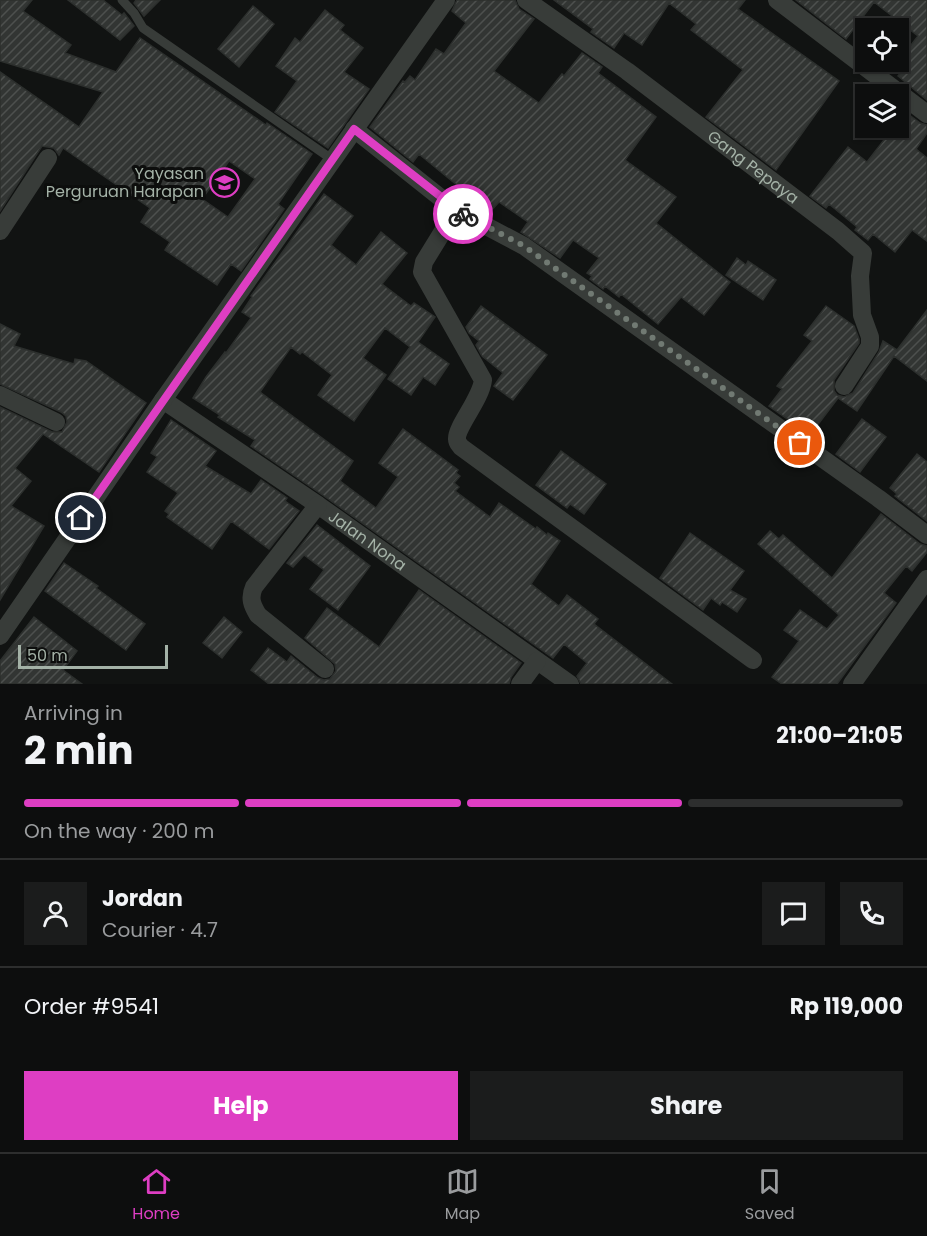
<!DOCTYPE html>
<html lang="en">
<head>
<meta charset="utf-8">
<style>
  body { margin:0; font-family:Poppins,sans-serif; background:#1b1c1c; color:#f1f3f6; height:100vh; display:flex; flex-direction:column; font-size:22px; white-space:nowrap }
  * { box-sizing:border-box; margin:0 }
  p { font-size:20px; color:#9a9c9e }
  .icon { flex:none; width:33px; height:33px; fill:none; stroke:currentColor; stroke-width:2; stroke-linecap:round; stroke-linejoin:round }
  .map { position:relative; height:684px; overflow:hidden }
  .side { display:flex; flex-direction:column; background:#0d0e0e; flex:1 }
  .side>* { flex:none }
  .controls { position:absolute; left:855px; top:18px; display:grid; gap:12px }
  .controls a { display:grid; place-items:center; width:54px; height:54px; border-radius:0px; background:#0d0e0e; box-shadow:0 2px 4px #0004,0 0 0 2px #2d2e2e; font-size:30px }
  .scale { position:absolute; left:18px; bottom:15px; width:150px; box-sizing:border-box; padding-left:6px; border:3px solid #a4b2a7; border-top:0; font-size:16px; line-height:21px; white-space:nowrap; color:#a4b2a7; -webkit-text-stroke:4px #0d0e0d; paint-order:stroke }
  .pin { position:absolute; display:grid; place-items:center; width:51px; height:51px; color:#fff; margin:-26px; border:3px solid #fff; border-radius:50%; box-shadow:0 2px 6px #0007 }
  .courier { position:absolute; display:grid; place-items:center; width:60px; height:60px; margin:-30px; border:4px solid #de3ec3; border-radius:50%; background:#fff; color:#222; box-shadow:0 2px 8px #0007 }
  .summary em { font-style:normal; font-weight:700 }
  .summary div { display:flex; flex-direction:column-reverse }
  .summary { display:flex; align-items:center; justify-content:space-between; height:102px; padding:0 24px }
  h1 { font-size:39px; font-weight:700; line-height:45px }
  .bar { display:grid; grid-template-columns:repeat(4,1fr); gap:9px 6px; align-content:center; height:72px; padding:0 24px }
  .bar i { height:8px; border-radius:4px; background:#2d2e2e }
  .bar .active { background:#de3ec3 }
  .bar p { grid-column:span 4 }
  .line { display:flex; align-items:center; gap:15px; padding:0 24px; border-top:2px solid #2d2e2e }
  .line div { flex:1 }
  .round { display:grid; place-items:center; flex:none; width:63px; height:63px; border-radius:0px; background:#1b1c1c }
  .primary-button { display:flex; gap:12px; margin-top:auto; padding:12px 24px }
  .primary-button a { flex:1; height:69px; border-radius:0px; background:#de3ec3; color:#fff; font-size:24px; font-weight:700; line-height:69px; text-align:center }
  .primary-button a+a { background:#1b1c1c; color:#f1f3f6 }
  .dock { display:flex; justify-content:space-around; align-items:center; height:84px; border-top:2px solid #2d2e2e; background:#0d0e0e; font-size:16px; color:#9a9c9e }
  .dock a { display:grid; justify-items:center; gap:3px }
  .dock .active { color:#de3ec3 }
  .map>svg:first-child { display:block }
  .building { fill:url(#building-hatch); stroke:#2c2f2d; stroke-width:1.5; fill-rule:evenodd }
  .lines { fill:none; stroke-linecap:round; stroke-linejoin:round }
  .lane { stroke:#383c39; stroke-width:9 }
  .street { stroke:#383c39; stroke-width:18 }
  .done { stroke:#717a73; stroke-width:6; stroke-dasharray:0 10.8 }
  .route { stroke:#de3ec3; stroke-width:8 }
  .labels { text-anchor:middle; dominant-baseline:central; stroke-width:6; stroke-linejoin:round; paint-order:stroke }
  .street-label { font-size:16px; fill:#a4b2a7; stroke:#0d0e0d }
  .poi-label { font-size:16px; fill:#a4b2a7; stroke:#0d0e0d; text-anchor:end }
</style>
</head>
<body>
<div class="map">
<svg width="927" height="684" viewBox="0 0 927 684">
  <defs>
    <pattern id="building-hatch" width="6" height="6" patternUnits="userSpaceOnUse" patternTransform="scale(1.5)"><rect width="6" height="6" fill="#323533"/><path d="M-1 1l2-2M0 6l6-6M5 7l2-2" fill="none" stroke="#4d504e"/></pattern>
  </defs>
  <rect width="100%" height="100%" fill="#111312"/>
  <path class="building" d="M0 0H32L23 11 71 45 65 53 116 72 140 38 266 125 267 123 312 154 278 204 284 209 241 271 231 264 217 285 165 250 170 242 141 222 150 208 63 148 59 155 54 148 42 146 0 211V72L79 127 103 92 0 61ZM229 161 255 179 228 217 202 199Z
    M68 0H103L122 15 124 13 134 26 120 40Z
    M136 0H160L144 16 134 3Z
    M457 0H515L519 9 534 19 494 71 539 103 562 74 564 76 582 53 602 67 598 73 656 117 625 160 676 197 656 223 730 282 704 315 681 297 658 324 621 294 619 297 605 286 603 289 590 279 592 276 587 273 599 258 573 240 560 258 521 232 528 222 499 202 488 214 468 204 453 191 458 186 419 154 413 162 370 127 403 81 405 82 410 76 415 80 436 49 444 54 466 23 452 11Z
    M554 0H745L738 9 839 81 776 170 706 117 743 70 691 30 696 24 669 3 642 45 624 33 614 48 591 32 593 29Z
    M796 0H927V100L898 76 905 67 898 62 918 36 874 2 846 39Z
    M253 6 274 24 239 67 218 49Z
    M325 10 344 25 340 30 363 48 344 72 369 89 328 148 275 112 297 81 276 66 295 38 300 42Z
    M908 114 920 123 927 125V133L916 149 927 158V241L912 230 895 252 873 234 868 240 855 230 857 227 829 204 826 208 810 196 848 147 867 162 887 136 890 138Z
    M324 194 353 216 331 245 356 265 381 232 407 253 382 284 411 306 414 303 435 317 418 342 449 364 435 385 423 377 411 395 388 379 410 347 385 328 363 358 386 375 354 421 318 395 332 375 302 352 300 354 291 347 260 392 353 461 340 481 376 508 398 477 379 463 403 429 458 470 456 473 460 476 454 483 459 487 455 491 490 517 499 503 536 529 537 527 547 535 548 533 560 541 531 584 559 606 567 595 598 619 594 624 672 684H581L577 676 587 663 564 644 553 658 324 496 251 446 255 440 218 417 220 415 193 398 206 377 225 352 226 353 251 318 242 312 252 297 251 296Z
    M737 258 746 265 748 261 776 280 763 300 726 275Z
    M481 306 547 355 513 400 494 386 503 373 482 356 476 345 479 341 469 333 466 327Z
    M826 306 854 326 859 339V343L834 380V391L837 395 844 397 853 393 879 352 883 341 897 350 927 310V381L894 356 857 411 838 398 810 435 769 406 782 389 777 386 812 341 804 335Z
    M0 324 20 334 14 346 74 364 75 359 86 361 146 403 99 472 43 434 15 468 31 481 11 506 44 526 0 600V407L52 432H62L67 422 66 416 61 412 0 384Z
    M862 419 886 437 860 472 836 454Z
    M171 420 216 451 205 466 251 494 261 480 287 498 285 501 299 511 269 549 231 521 212 549 167 517 169 514 165 511 178 493 147 472 157 457 151 453Z
    M561 451 606 484 584 514 570 504 567 508 536 485Z
    M917 454 927 462V521L895 496 897 494 890 488Z
    M881 514 920 544 927 546V552L912 571 906 566 884 593 896 603 837 684H782L772 677 799 641 784 630 800 610 827 629 839 615 758 544 770 531 779 539 783 535 832 578Z
    M317 525 370 566 338 610 310 589 324 570 304 555 293 567 287 563Z
    M690 533 744 571 730 590 746 599 737 612 722 602 720 605 711 598 703 610 660 578Z
    M64 563 98 586 96 588 145 624 126 650 45 591Z
    M419 590 521 663 511 677 509 684H269L251 670 268 648 287 662 291 656 318 678 324 680 330 679 336 671 335 664 305 638 327 608 379 647Z
    M34 617 77 651 63 670 82 684H0V661Z
    M224 617 242 632 222 658 203 643Z"/>
  <g class="lines">
    <path class="lane" d="M122 0 134 13 143 28 333 160"/>
    <g class="street">
      <path id="s1" d="M526 0 627 71 838 231 863 253 860 276 862 315 870 337V346L844 386"/>
      <path d="M777 0 927 114"/>
      <path d="M354 129 456 210 524 246 878 498 927 535"/>
      <path d="M456 210 424 262 422 272 483 380C481 399 456 427 457 439 457 443 459 444 461 447L753 660"/>
      <path d="M0 231 48 158"/>
      <path d="M0 395 56 422"/>
      <path id="s2" d="M163 400 318 505 570 684"/>
      <path d="M318 505 254 587C249 598 252 605 258 615L325 669"/>
      <path d="M0 636 163 400 446 0"/>
      <path d="M520 684 537 661"/>
      <path d="M852 684 927 579"/>
    </g>
  </g>
  <g class="lines">
    <path class="done" d="M463 214 524 246 800 443"/>
    <path class="route" d="M81 518 354 129 463 214"/>
  </g>
  <defs>
    <symbol id="school-ring" viewBox="-11 -11 22 22"><circle r="9.5" fill="#0d0e0d" stroke="#de3ec3" stroke-width="1.5"/><path d="M0-5L7-2L0 1L-7-2ZM-4 1L0 2.5L4 1V4Q0 6-4 4Z" fill="#de3ec3"/></symbol>
  </defs>
  <g fill-rule="evenodd">
    <use href="#school-ring" x="208" y="166" width="33" height="33"/>
  </g>
  <g class="labels">
    <g class="street-label">
      <text stroke="none"><textPath href="#s1" startOffset="282">Gang Pepaya</textPath></text>
      <text stroke="none"><textPath href="#s2" startOffset="248">Jalan Nona</textPath></text>
    </g>
    <g class="poi-label">
      <text x="204" y="173">Yayasan<tspan x="204" dy="18">Perguruan Harapan</tspan></text>
    </g>
  </g>
</svg>
<div class="controls">
<a><svg class="icon" aria-label="locate" viewBox="0 0 24 24"><circle cx="12" cy="12" r="6"/><path d="M12 2v4M12 18v4M2 12h4M18 12h4"/></svg></a>
<a><svg class="icon" aria-label="layers" viewBox="0 0 24 24"><path d="M12 4l9 5-9 5-9-5zM3 14l9 5 9-5"/></svg></a>
</div>
<div class="scale">50 m</div>
<div class="pin" style="left:800px;top:443px;background:#ea580c"><svg class="icon" aria-label="bag" viewBox="0 0 24 24"><path d="M5 8h14l-1 12H6zM9 8a3 3 0 0 1 6 0"/></svg></div>
<div class="pin" style="left:81px;top:518px;background:#1f2937"><svg class="icon" aria-label="home" viewBox="0 0 24 24"><path d="M3 11l9-7 9 7M6 9v11h12V9"/></svg></div>
<div class="courier" style="left:463px;top:214px"><svg class="icon" aria-label="bike" viewBox="0 0 24 24"><circle cx="6" cy="16" r="4"/><circle cx="18" cy="16" r="4"/><path d="M6 16l4-8h5l3 8M10 8l3 8H6M13 5h3"/></svg></div>
</div>
<section class="side">
<div class="summary"><div><h1>2 min</h1><p>Arriving in</p></div><em>21:00–21:05</em></div>
<div class="bar"><i class="active"></i><i class="active"></i><i class="active"></i><i></i><p>On the way · 200 m</p></div>
<div class="line" style="height:108px"><a class="round"><svg class="icon" aria-label="person" viewBox="0 0 24 24"><circle cx="12" cy="8" r="4"/><path d="M4 21q1-7 8-7t8 7"/></svg></a><div><b>Jordan</b><p>Courier · 4.7</p></div><a class="round"><svg class="icon" aria-label="chat" viewBox="0 0 24 24"><path d="M4 5h16v11H9l-5 4z"/></svg></a><a class="round"><svg class="icon" aria-label="phone" viewBox="0 0 24 24"><path d="M5 4h4l2 5-3 2q2 4 5 5l2-3 5 2v4C11 20 4 13 5 4z"/></svg></a></div>
<div class="line" style="height:78px"><div>Order #9541</div><b>Rp 119,000</b></div>
<div class="primary-button"><a>Help</a><a>Share</a></div>
</section>
<nav class="dock">
<a class="active"><svg class="icon" aria-label="home" viewBox="0 0 24 24"><path d="M3 11l9-7 9 7M6 9v11h12V9"/></svg>Home</a>
<a><svg class="icon" aria-label="map" viewBox="0 0 24 24"><path d="M3 6l6-2 6 2 6-2v14l-6 2-6-2-6 2zM9 4v14M15 6v14"/></svg>Map</a>
<a><svg class="icon" aria-label="saved" viewBox="0 0 24 24"><path d="M7 4h10v16l-5-4-5 4z"/></svg>Saved</a>
</nav>
</body>
</html>
